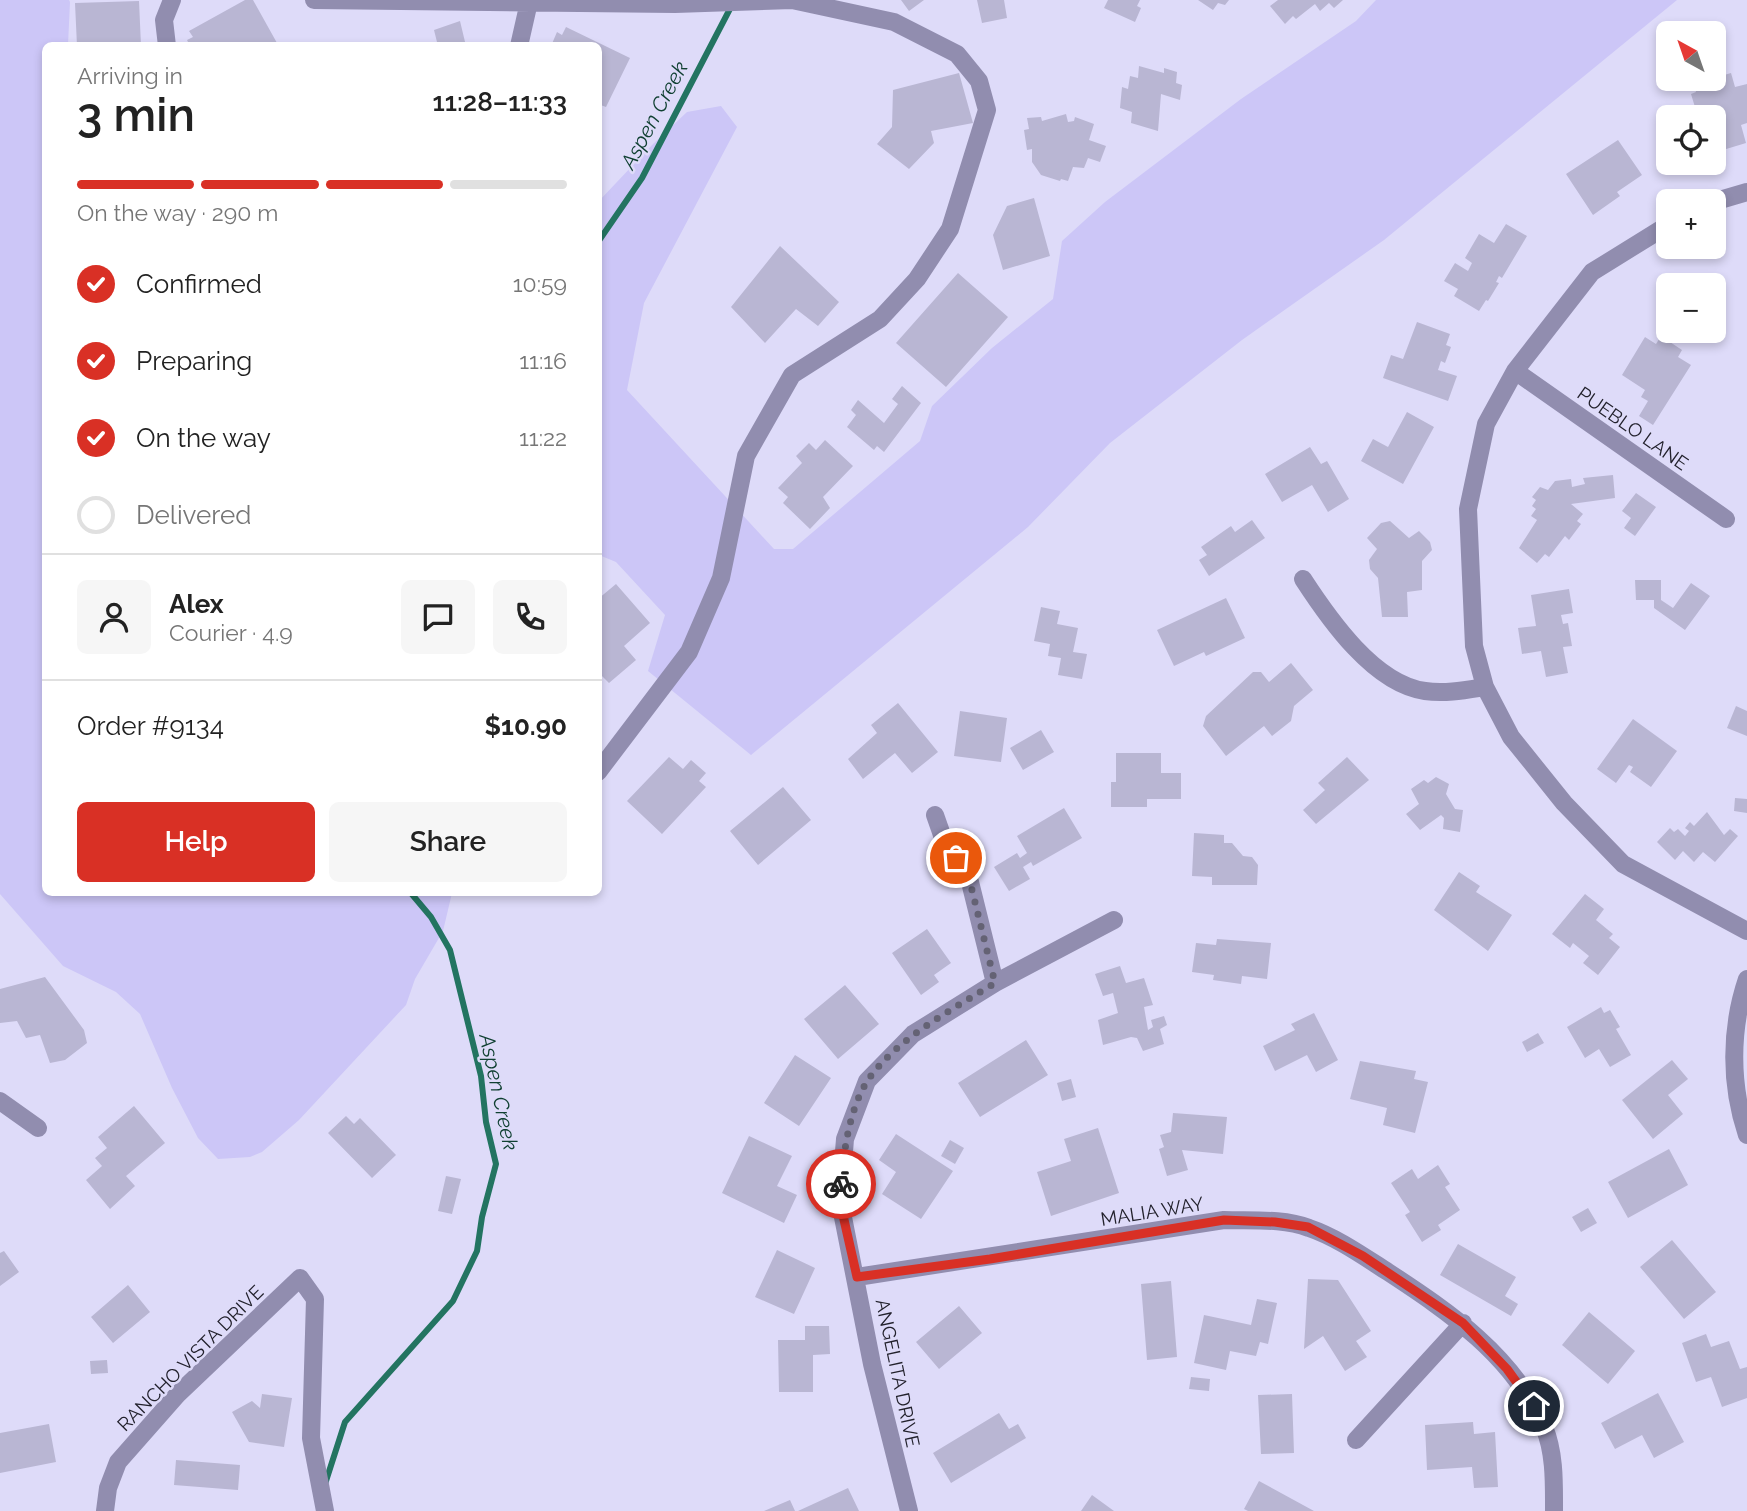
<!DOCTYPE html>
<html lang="en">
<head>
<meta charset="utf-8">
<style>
  body { margin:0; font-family:Raleway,sans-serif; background:#f6f6f6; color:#222; height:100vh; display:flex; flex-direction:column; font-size:26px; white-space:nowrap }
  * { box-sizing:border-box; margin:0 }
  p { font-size:23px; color:#767676 }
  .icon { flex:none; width:38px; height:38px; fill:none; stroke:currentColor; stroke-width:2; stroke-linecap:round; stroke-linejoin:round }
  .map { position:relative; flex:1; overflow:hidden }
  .side { position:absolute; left:42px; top:42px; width:560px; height:854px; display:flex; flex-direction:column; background:#fff; border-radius:10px; box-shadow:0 4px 10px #0003 }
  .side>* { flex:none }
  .needle { width:46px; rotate:320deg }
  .fabs { position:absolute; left:1656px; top:21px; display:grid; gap:14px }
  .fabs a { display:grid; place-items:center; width:70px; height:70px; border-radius:10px; background:#fff; box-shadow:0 4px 10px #0003; font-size:35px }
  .pin { position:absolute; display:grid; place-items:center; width:60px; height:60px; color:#fff; margin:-30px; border:4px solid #fff; border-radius:50%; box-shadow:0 2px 7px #0007 }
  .courier { position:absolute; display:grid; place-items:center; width:70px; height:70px; margin:-35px; border:5px solid #d93025; border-radius:50%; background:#fff; color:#222; box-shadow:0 2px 9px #0007 }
  .headline em { font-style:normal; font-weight:600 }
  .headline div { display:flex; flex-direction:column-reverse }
  .headline { display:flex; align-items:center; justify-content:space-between; height:119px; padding:0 35px }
  h1 { font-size:46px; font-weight:600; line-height:52px }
  .bar { display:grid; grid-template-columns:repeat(4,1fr); gap:10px 7px; align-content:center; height:84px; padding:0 35px }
  .bar i { height:9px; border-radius:5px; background:#e0e0e0 }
  .bar .active { background:#d93025 }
  .bar p { grid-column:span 4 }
  .line { display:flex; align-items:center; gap:18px; padding:0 35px; border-top:2px solid #e0e0e0 }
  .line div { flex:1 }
  .round { display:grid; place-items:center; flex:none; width:74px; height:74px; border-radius:10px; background:#f6f6f6 }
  ol { padding:0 35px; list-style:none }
  li { display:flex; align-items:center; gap:21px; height:77px }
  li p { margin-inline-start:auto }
  li .icon { padding:7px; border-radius:50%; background:#d93025; color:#fff; stroke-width:4 }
  li:last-child { color:#767676 }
  li i { width:38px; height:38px; border:4px solid #e0e0e0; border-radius:50% }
  .primary-button { display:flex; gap:14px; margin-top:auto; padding:14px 35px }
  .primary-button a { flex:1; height:80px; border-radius:10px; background:#d93025; color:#fff; font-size:28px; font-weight:600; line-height:80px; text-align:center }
  .primary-button a+a { background:#f6f6f6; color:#222 }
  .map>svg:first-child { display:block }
  .green { fill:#ccc6f7 }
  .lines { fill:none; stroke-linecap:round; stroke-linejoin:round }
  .stream { stroke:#237461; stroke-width:6 }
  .building { fill:#b9b6d3 }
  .minor { stroke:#918daf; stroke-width:18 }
  .done { stroke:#646274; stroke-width:7; stroke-dasharray:0 12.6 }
  .route { stroke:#d93025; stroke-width:9 }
  .labels { text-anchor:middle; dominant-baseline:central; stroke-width:5; stroke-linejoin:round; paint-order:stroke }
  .street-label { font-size:19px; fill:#22212c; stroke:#dedbf9 }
  .water-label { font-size:21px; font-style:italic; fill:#104032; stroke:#dedbf9 }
</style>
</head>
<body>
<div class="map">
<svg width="1747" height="1511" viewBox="0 0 1747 1511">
  <rect width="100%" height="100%" fill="#dedbf9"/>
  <path class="green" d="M0 0H69L70 2 68 45 46 46V892L452 893 443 931 415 979 406 1005 299 1120 262 1152 250 1157 218 1159 198 1138 172 1088 140 1014 116 992 63 966 0 894Z
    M1376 0H1677L1384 240 1242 340 1110 443 1028 527 751 755 648 671 665 615 616 562 599 555 598 202 652 145 687 112 721 106 737 127 644 303 627 390 774 549H793L920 441 932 406 992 348 1053 299 1062 241 1105 202 1241 99 1356 21Z"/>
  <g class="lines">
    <path class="stream" d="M598 242 642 178 733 3
      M325 1484 345 1422 453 1301 477 1251 482 1217 496 1164 486 1122 481 1076 450 950 431 917 410 892"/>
  </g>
  <path class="building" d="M245 0H253L277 43 273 46H190L187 40 193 37 189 31Z
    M901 0H924L909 11Z
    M977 0H1004L1007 18 982 23Z
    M1108 0H1140L1137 6 1141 8 1135 22 1104 8Z
    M1198 0H1229L1225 5 1218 3 1213 10Z
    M1278 0H1343L1334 8 1329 3 1320 11 1315 4 1296 19 1293 16 1285 24 1270 6Z
    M139 1 141 46H77L75 3Z
    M460 21 466 46H438L434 30Z
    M566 27 630 58 606 107 598 104V46H551L557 32 562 35Z
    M1139 66 1164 73V68L1177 72 1176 83 1182 85 1180 100 1161 94 1158 131 1131 123 1132 112 1120 108 1122 87 1128 89 1130 76 1138 78Z
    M959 73 973 123 931 131 934 143 909 169 877 144 892 127 893 90Z
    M1731 73 1735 87 1747 84V123L1741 125 1746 143 1713 153V117H1698L1691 94 1696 92 1694 84Z
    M1066 114 1068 122 1074 121 1075 117 1094 124 1089 140 1106 146 1100 162 1088 158 1084 168 1073 167 1068 181 1061 179 1060 181 1041 175 1032 162V149L1027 150 1024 130 1029 129 1027 118 1041 117 1042 121Z
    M1618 140 1642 175 1617 192 1620 196 1593 215 1566 174Z
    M1034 198 1050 256 1003 270 993 235 1007 206Z
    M1506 224 1527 236 1502 278 1499 276 1496 282 1499 283 1488 301 1486 300 1479 311 1454 296 1458 289 1444 281 1455 263 1468 271 1472 263 1465 258 1479 234 1494 243Z
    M780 246 839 302 818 326 796 309 765 343 731 307Z
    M958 273 1008 317 946 387 896 343Z
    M1417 322 1450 334 1446 345 1451 347 1445 363 1441 361 1438 370 1457 376 1448 401 1383 378 1391 355 1403 359Z
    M1661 336 1682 350 1678 357 1691 365 1653 425 1639 416 1648 401 1641 397 1645 390 1622 375 1645 337 1656 344Z
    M902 386 921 403 884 452 877 446 874 450 847 427 856 415 851 410 858 400 884 423 898 404 892 399Z
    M1407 412 1434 427 1403 484 1361 461 1373 439 1388 447Z
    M825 440 853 466 823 497 830 508 810 529 783 503 788 497 778 488 802 463 796 456 809 443 816 450Z
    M1310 447 1321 464 1327 461 1349 499 1328 512 1312 485 1282 502 1265 474Z
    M1613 475 1615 498 1571 504 1583 514 1577 521 1581 524 1569 540 1565 536 1549 557 1545 554 1537 563 1519 548 1537 520 1531 516 1536 509 1532 506 1536 500 1532 497 1540 487 1548 490 1555 481 1571 479 1572 487 1585 484 1583 478Z
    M1636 493 1656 507 1635 536 1624 528 1631 518 1622 511Z
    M1252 520 1265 538 1209 576 1199 560 1207 555 1201 547 1231 526 1235 532Z
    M1390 521 1409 538 1419 531 1430 542 1432 550 1422 561V590L1407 592 1408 617H1382L1378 578 1370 569 1369 560 1377 549 1367 538 1381 523Z
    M1635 580H1661V600L1673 608 1691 583 1710 596 1685 630 1654 608V600H1636Z
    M616 584 650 623 624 646 636 660 609 683 598 672V599Z
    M1569 589 1573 613 1561 615 1563 624 1568 623 1572 646 1563 647 1568 673 1546 677 1541 651 1522 654 1518 628 1536 626 1531 595Z
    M1226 598 1245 638 1206 656 1204 652 1174 666 1157 630Z
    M1041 607 1060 611 1057 624 1078 628 1073 652 1087 654 1082 679 1058 675 1061 658 1048 656 1050 644 1034 641Z
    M1291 663 1313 690 1294 706 1291 721 1272 736 1264 726 1226 756 1203 726 1206 716 1253 672H1261L1269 682Z
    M898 703 938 752 912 773 895 753 863 779 848 759 877 733 871 725Z
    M1736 706 1747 711V736L1727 728Z
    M960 711 1007 718 1001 762 954 756Z
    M1633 719 1677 751 1651 787 1630 772 1633 767 1629 765 1616 783 1597 769Z
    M1041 730 1054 752 1023 770 1010 748Z
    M1116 753H1161V773H1181V799H1147V807H1111V782H1116Z
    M669 757 683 769 691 760 706 773 699 781 706 787 662 834 627 801Z
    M1347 757 1369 780 1316 824 1303 810 1325 790 1318 783Z
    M1436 777 1449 784 1446 794 1455 809 1463 810 1460 832 1443 829 1444 818 1441 815 1420 830 1406 814 1419 804 1411 789 1424 780 1428 783Z
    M783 787 811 820 758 865 730 831Z
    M1735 798 1747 799V813L1734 811Z
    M1064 808 1082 838 1033 866 1031 862 1023 867 1030 879 1009 891 994 867 1017 853 1020 858 1027 853 1017 836Z
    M1707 812 1724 835 1730 829 1738 836 1715 862 1703 852 1694 862 1683 851 1675 860 1657 842 1670 828 1674 832 1678 829 1685 836 1689 831 1685 828 1690 822 1694 826Z
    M1194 833 1224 835V843H1232L1243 856 1252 857 1258 865 1257 885H1212V877L1192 876Z
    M1459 872 1480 886 1476 892 1512 915 1488 951 1434 910Z
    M1585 894 1604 909 1596 920 1613 934 1609 938 1620 947 1598 975 1583 963 1589 956 1573 943 1570 948 1552 934Z
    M927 929 951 963 934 975 939 982 921 995 892 953Z
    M1217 939 1271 943 1267 979 1242 976 1241 984 1213 980 1214 975 1192 972 1196 943 1216 945Z
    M1120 966 1126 983 1144 978 1153 1005 1144 1007 1148 1030 1153 1027 1151 1020 1164 1016 1167 1025 1160 1029 1164 1044 1143 1051 1137 1038 1131 1037 1103 1045 1098 1020 1118 1013 1113 993 1103 996 1095 974Z
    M45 977 84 1030 87 1043 65 1060 50 1063 40 1035 26 1038 17 1021 0 1023V989Z
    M845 985 879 1024 838 1059 804 1019Z
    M1601 1007 1604 1013 1610 1010 1620 1027 1616 1029 1631 1055 1610 1067 1599 1049 1585 1058 1567 1027Z
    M1314 1013 1338 1060 1316 1072 1307 1055 1275 1071 1263 1046 1295 1030 1291 1024Z
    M1538 1033 1544 1043 1527 1052 1522 1042Z
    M1026 1040 1048 1075 980 1117 958 1083Z
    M795 1055 831 1078 799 1126 764 1103Z
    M1672 1060 1688 1079 1668 1095 1683 1114 1653 1139 1622 1100Z
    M1360 1061 1416 1071 1414 1079 1428 1082 1415 1133 1383 1125 1387 1108 1350 1099Z
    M1071 1079 1076 1097 1062 1101 1057 1083Z
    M134 1106 165 1143 126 1176 135 1186 110 1209 86 1180 102 1166 95 1158 107 1148 98 1137Z
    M1173 1113 1227 1117 1223 1154 1182 1150 1188 1170 1167 1176 1159 1149 1164 1147 1160 1135 1171 1132Z
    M346 1116 354 1124 360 1118 396 1155 372 1178 328 1133Z
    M1098 1128 1119 1193 1051 1216 1037 1172 1071 1161 1064 1139Z
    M896 1134 953 1171 921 1219 882 1194 896 1172 879 1160Z
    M749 1136 792 1156 777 1186 797 1195 784 1223 722 1193Z
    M950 1140 964 1148 955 1164 941 1156Z
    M1669 1149 1688 1185 1628 1218 1608 1182Z
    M1438 1165 1450 1184 1445 1187 1460 1210 1438 1225 1441 1230 1422 1242 1405 1215 1410 1212 1391 1183 1412 1169 1418 1179Z
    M446 1176 461 1179 452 1214 438 1211Z
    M1588 1208 1597 1223 1581 1232 1572 1217Z
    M1672 1240 1716 1292 1684 1319 1640 1267Z
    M1458 1244 1516 1277 1505 1296 1518 1304 1511 1316 1440 1275Z
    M777 1250 815 1268 794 1314 755 1297Z
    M4 1251 19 1272 0 1286V1253Z
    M1308 1279 1338 1280 1371 1331 1356 1341 1367 1357 1345 1371 1323 1336 1304 1349Z
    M1171 1281 1177 1357 1147 1360 1141 1284Z
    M128 1285 150 1312 113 1343 91 1317Z
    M1257 1299 1277 1303 1268 1344 1260 1342 1256 1356 1230 1351 1226 1370 1194 1363 1204 1315 1251 1325Z
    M959 1306 982 1333 939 1369 916 1342Z
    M1589 1312 1635 1351 1608 1384 1562 1345Z
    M805 1326H829L830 1354 813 1355V1392H779L778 1340H805Z
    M1706 1334 1711 1347 1729 1341 1740 1369 1747 1367V1398L1722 1407 1711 1377 1696 1382 1682 1343Z
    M107 1360 108 1373 91 1374 90 1361Z
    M1191 1377 1210 1379 1209 1391 1189 1389Z
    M1658 1393 1684 1442 1654 1458 1642 1435 1615 1449 1601 1423Z
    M262 1394 292 1398 284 1447 249 1442 232 1412 252 1401 260 1408Z
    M1292 1394 1294 1453 1261 1454 1258 1395Z
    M999 1413 1009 1429 1018 1424 1026 1438 951 1483 933 1453Z
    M1473 1422 1474 1434 1495 1432 1498 1487 1474 1488 1472 1467 1427 1470 1425 1425Z
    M49 1424 56 1462 0 1473V1433Z
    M176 1460 240 1465 238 1490 174 1485Z
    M1259 1481 1314 1511H1248L1244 1509Z
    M848 1488 859 1511H798Z
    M1092 1495 1114 1511H1081Z
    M790 1500 795 1511H764Z"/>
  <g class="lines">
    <path class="minor" d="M314 0 675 4 792 0 894 22 957 54 979 81 987 110 950 229 917 279 880 319 792 375 746 456 721 578 689 652 598 772
      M167 46 164 20 172 0
      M519 46 529 2
      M1713 202 1747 192
      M1668 225 1592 272 1515 371 1486 424 1468 509 1474 646 1485 687 1511 737 1564 803 1623 864 1747 931
      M1515 371 1726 519
      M1303 579C1329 619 1374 684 1425 691 1445 694 1466 690 1485 687
      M935 815 942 835 970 882 995 983
      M1747 979C1730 1029 1730 1085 1747 1135
      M0 1101 38 1128
      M857 1277 1224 1220C1251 1221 1283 1218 1309 1228 1336 1237 1363 1256 1388 1272 1449 1312 1514 1356 1544 1427 1555 1453 1554 1484 1554 1511
      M1356 1440 1463 1323
      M105 1511 108 1488 118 1462 177 1395 300 1278 315 1299 311 1438 325 1511
      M909 1511 872 1364 840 1202 845 1139 867 1081 913 1034 995 983 1114 920"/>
  </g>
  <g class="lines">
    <path class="done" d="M841 1184C844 1151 849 1109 868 1080 896 1039 953 1009 995 983L970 882 956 858"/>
    <path class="route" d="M841 1184 840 1202 857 1277 990 1259 1224 1220 1275 1222 1308 1227 1363 1256 1463 1323 1507 1369 1534 1406"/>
  </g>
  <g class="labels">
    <g class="street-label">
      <text transform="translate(1633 428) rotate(35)">PUEBLO LANE</text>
      <text transform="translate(1152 1211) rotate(-9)">MALIA WAY</text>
      <text transform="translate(190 1358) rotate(-45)">RANCHO VISTA DRIVE</text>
      <text transform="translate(898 1373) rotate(78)">ANGELITA DRIVE</text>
    </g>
    <g class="water-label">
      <text transform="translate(654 115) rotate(-62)">Aspen Creek</text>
      <text transform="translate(499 1092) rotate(78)">Aspen Creek</text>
    </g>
  </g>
</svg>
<div class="fabs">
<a><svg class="needle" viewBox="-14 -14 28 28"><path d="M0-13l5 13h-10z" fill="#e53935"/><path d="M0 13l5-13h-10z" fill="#767676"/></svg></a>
<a><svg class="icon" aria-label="locate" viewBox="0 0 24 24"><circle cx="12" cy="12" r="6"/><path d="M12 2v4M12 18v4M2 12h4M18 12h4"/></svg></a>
<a>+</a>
<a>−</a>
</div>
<div class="pin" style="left:956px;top:858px;background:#ea580c"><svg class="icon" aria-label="bag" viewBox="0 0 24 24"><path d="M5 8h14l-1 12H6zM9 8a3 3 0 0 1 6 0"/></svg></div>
<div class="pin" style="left:1534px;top:1406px;background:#1f2937"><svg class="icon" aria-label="home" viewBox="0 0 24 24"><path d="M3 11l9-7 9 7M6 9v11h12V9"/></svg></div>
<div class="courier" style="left:841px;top:1184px"><svg class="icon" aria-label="bike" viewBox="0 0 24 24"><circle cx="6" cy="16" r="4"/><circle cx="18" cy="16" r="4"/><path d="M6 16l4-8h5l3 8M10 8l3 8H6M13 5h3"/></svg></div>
<section class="side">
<div class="headline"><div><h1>3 min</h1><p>Arriving in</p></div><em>11:28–11:33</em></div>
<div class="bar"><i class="active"></i><i class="active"></i><i class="active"></i><i></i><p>On the way · 290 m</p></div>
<ol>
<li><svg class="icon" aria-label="check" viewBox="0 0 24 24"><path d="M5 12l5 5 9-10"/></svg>Confirmed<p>10:59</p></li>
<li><svg class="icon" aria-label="check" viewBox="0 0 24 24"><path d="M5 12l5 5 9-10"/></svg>Preparing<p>11:16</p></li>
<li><svg class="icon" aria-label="check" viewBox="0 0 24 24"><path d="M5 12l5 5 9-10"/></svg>On the way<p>11:22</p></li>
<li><i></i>Delivered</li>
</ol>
<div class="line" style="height:126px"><a class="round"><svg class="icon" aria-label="person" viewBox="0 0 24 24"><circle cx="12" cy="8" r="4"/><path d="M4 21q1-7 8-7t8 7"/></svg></a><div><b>Alex</b><p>Courier · 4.9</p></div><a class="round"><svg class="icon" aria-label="chat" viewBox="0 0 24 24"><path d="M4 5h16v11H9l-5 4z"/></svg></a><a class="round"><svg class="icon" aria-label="phone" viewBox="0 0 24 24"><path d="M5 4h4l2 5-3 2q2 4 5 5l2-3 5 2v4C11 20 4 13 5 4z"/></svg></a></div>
<div class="line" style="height:91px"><div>Order #9134</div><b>$10.90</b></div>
<div class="primary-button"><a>Help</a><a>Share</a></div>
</section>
</div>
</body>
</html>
